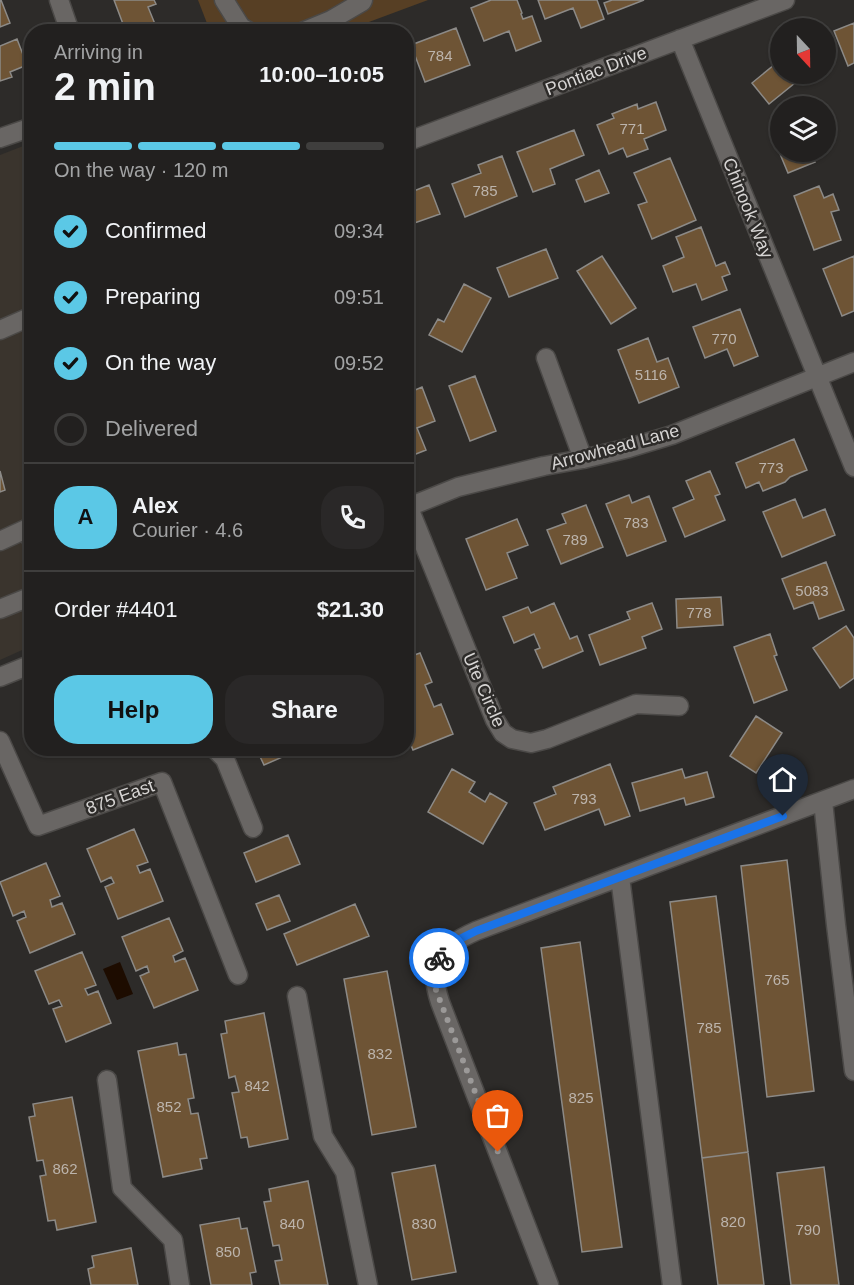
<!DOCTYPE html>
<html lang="en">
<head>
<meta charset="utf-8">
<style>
  body { margin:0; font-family:Arial,sans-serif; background:#2a2828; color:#f1f3f6; height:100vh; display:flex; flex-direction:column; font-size:22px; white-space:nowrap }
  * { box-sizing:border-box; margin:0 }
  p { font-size:20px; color:#a2a3a4 }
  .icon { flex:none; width:33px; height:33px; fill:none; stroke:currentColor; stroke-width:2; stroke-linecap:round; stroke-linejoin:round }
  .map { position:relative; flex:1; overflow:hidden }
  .drawer { position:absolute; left:24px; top:24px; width:390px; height:732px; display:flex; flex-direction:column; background:#22201f; border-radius:24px; box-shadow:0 2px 4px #0004,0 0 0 2px #3f3e3d }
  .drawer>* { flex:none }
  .needle { width:39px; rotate:158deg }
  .buttons { position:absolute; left:770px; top:18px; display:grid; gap:12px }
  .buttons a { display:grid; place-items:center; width:66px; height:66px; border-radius:50%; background:#22201f; box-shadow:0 2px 4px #0004,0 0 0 2px #3f3e3d; font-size:30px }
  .pin { position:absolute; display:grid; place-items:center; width:51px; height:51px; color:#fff; margin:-62px -26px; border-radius:50% 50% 50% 0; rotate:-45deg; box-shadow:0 0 6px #0007 }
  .pin .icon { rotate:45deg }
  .courier { position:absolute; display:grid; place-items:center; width:60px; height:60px; margin:-30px; border:4px solid #1a73e8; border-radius:50%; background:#fff; color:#222; box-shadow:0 2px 8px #0007 }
  .summary em { font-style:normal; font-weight:600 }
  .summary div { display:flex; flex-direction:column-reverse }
  .summary { display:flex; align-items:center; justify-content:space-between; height:102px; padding:0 30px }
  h1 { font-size:39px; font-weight:600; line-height:45px }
  .bar { display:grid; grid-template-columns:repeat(4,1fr); gap:9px 6px; align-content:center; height:72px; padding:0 30px }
  .bar i { height:8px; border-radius:4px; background:#3f3e3d }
  .bar .active { background:#5bc8e6 }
  .bar p { grid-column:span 4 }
  .line { display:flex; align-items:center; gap:15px; padding:0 30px; border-top:2px solid #3f3e3d }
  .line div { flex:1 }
  .round { display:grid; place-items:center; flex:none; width:63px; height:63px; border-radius:24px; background:#2a2828 }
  ol { padding:0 30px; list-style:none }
  li { display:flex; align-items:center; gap:18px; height:66px }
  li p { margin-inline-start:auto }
  li .icon { padding:6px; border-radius:50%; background:#5bc8e6; color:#111; stroke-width:4 }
  li:last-child { color:#a2a3a4 }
  li i { width:33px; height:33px; border:3px solid #3f3e3d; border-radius:50% }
  .cta { display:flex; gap:12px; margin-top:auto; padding:12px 30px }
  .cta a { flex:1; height:69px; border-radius:24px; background:#5bc8e6; color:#111; font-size:24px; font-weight:600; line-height:69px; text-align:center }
  .cta a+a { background:#2a2828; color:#f1f3f6 }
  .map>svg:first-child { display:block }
  .built { fill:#3a342d }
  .green { fill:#573f24 }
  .water { fill:#1d0c00 }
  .building { fill:#6e5435; stroke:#8c8a87; stroke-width:1.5 }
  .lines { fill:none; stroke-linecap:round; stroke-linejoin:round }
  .minor-casing { stroke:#4b4947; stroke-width:21 }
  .minor { stroke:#696664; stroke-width:18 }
  .done { stroke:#9b9998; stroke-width:6; stroke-dasharray:0 10.8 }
  .route { stroke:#1a73e8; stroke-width:8 }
  .labels { text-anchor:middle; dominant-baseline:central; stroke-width:5; stroke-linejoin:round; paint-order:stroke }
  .number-label { font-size:15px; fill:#bcb4ac }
  .street-label { font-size:18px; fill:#d6d4d3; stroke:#2d2b29 }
</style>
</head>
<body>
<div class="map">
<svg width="854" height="1285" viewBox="0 0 854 1285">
  <rect width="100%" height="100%" fill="#2d2b29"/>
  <path class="built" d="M31 143V646L0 660V155Z"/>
  <path class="green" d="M198 0H428L342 32 210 31Z"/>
  <path class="water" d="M120 962 133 994 117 1000 103 969Z"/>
  <path class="building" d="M0 0H1L10 23 0 27Z
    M114 0H154L156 4 148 7 155 24 137 32H126Z
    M491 0H517L522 13 521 14 523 19 532 16 541 41 516 51 509 31 484 41 471 8Z
    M538 0H597L604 19 581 28 573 8 545 19Z
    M612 0H644L608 14 604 3Z
    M854 23V63L848 66 834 31Z
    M456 28 470 65 425 82 411 45Z
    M17 39 27 65 10 72 12 77 0 81V46Z
    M780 60V74H806L769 104 752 83Z
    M656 102 666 130 644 139 648 149 627 157 623 148 609 154 597 125 614 118 612 114 637 104 638 109Z
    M780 126V152H810L815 162 788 173 770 130Z
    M574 130 584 155 550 169 555 184 533 192 517 152Z
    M502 156 517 196 465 217 452 184 481 173 478 165Z
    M670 158 696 220 652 239 638 205 647 202 634 173Z
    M599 170 609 193 585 202 576 180Z
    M429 185 440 214 406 226V194Z
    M819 186 824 198 833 194 839 210 831 212 841 240 814 250 794 196Z
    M701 227 716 266 725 262 730 274 722 277 727 290 702 300 696 284 673 292 663 266 684 257 676 237Z
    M546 249 558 278 509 297 497 268Z
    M602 256 636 308 611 324 577 271Z
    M854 256V311L842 316 823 269Z
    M464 284 491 298 462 352 429 335 438 319 444 322Z
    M740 309 758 356 734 366 727 349 705 358 693 327Z
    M648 338 657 362 668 358 679 387 639 403 618 350Z
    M475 376 496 431 470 441 449 386Z
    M422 387 435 421 417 428 426 450 406 458V394Z
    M794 439 807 470 790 477 785 482 763 491 759 482 746 488 736 463Z
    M0 471 5 490 0 492Z
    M710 471 720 494 715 496 725 520 685 537 673 508 694 499 686 481Z
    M629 495 632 503 649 496 666 541 627 556 606 504Z
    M795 499 803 518 825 509 835 535 782 557 763 512Z
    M586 505 603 547 561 564 547 530 566 523 562 514Z
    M517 519 528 545 507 553 517 578 486 590 466 539Z
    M826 562 844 610 819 619 813 602 794 609 782 579Z
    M721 597 723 625 677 628 676 599Z
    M554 603 570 639 577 636 583 651 543 668 535 650 540 648 534 634 514 643 503 617 528 607 531 613Z
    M652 603 662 629 642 637 646 648 600 665 589 635 630 619 627 612Z
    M846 626 854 638V678L840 688 813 648Z
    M770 634 777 655 774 656 787 690 754 703 734 647Z
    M420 653 432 682 425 685 434 707 441 704 453 734 413 750 406 733V658Z
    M756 716 782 733 756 773 730 756Z
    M149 748H166L152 755Z
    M256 748H303L264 765Z
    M610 764 630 816 605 825 599 809 545 830 534 803 556 794 553 787Z
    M452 769 475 782 469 792 485 802 490 793 507 803 483 844 428 812Z
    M682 769 685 778 707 772 714 797 686 805 684 798 640 811 632 783Z
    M134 829 148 862 137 866 140 873 150 869 163 901 118 919 105 887 114 883 111 877 101 882 87 849Z
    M288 835 300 864 256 882 244 853Z
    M787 860 814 1091 767 1097 741 866Z
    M46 863 60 896 50 900 52 907 62 903 75 934 30 953 17 921 26 917 24 911 13 916 0 882Z
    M279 895 290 921 267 930 256 904Z
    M716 896 748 1152 702 1158 670 902Z
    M355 904 369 936 297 965 284 934Z
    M169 918 183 951 173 956 175 962 185 958 198 990 154 1008 140 976 149 972 147 966 136 971 122 937Z
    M580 942 622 1247 582 1252 541 948Z
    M82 952 96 985 85 989 88 995 98 991 111 1023 66 1042 53 1009 62 1006 59 1000 49 1004 35 971Z
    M387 971 416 1127 372 1135 344 979Z
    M264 1013 288 1139 249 1147 247 1137 241 1138 232 1093 239 1092 235 1076 229 1078 221 1034 227 1033 225 1021Z
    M177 1043 179 1055 186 1054 194 1098 188 1099 191 1114 198 1113 207 1158 200 1159 202 1169 163 1177 138 1051Z
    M72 1097 96 1222 57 1230 55 1220 48 1221 40 1176 46 1175 43 1160 37 1161 29 1117 35 1116 33 1104Z
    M748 1152 764 1285H718L702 1158Z
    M435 1165 456 1272 412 1280 392 1173Z
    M824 1167 839 1285H791L777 1173Z
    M308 1181 328 1285H280L275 1261 282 1260 279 1245 273 1246 264 1202 271 1201 269 1189Z
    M239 1218 241 1229 247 1228 256 1272 250 1273 252 1285H211L200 1225Z
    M131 1248 138 1285H91L88 1269 94 1267 92 1256Z"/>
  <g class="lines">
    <defs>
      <path id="minor" d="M59 0 70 32
        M224 0 241 27 250 32
        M302 32 331 20 362 2 363 0
        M680 39 854 467
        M0 138 32 127
        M406 142 785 0
        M0 330 32 316
        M546 358 583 459
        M406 508 458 487 544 466 583 459 629 448 672 435 854 362
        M409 508 495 720 503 733 512 739 531 743 547 739 636 704 679 706
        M0 541 26 529 32 541
        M0 609 32 596
        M0 677 32 664
        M0 741 38 826 162 782 238 975
        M214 748 225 759 253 828
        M823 801 836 925 854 1071
        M620 877 672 1285
        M297 996 323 1136 345 1172 368 1285
        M107 1080 122 1188 173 1240 180 1285
        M549 1285 440 1002C427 962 440 947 476 931L854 789"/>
    </defs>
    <use href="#minor" class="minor-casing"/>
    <use href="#minor" class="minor"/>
  </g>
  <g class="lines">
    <path class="done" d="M439 958C434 968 435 979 436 990L498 1152"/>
    <path class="route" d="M439 958C446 944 462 938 476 931L783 816"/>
  </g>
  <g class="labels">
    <g class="number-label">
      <text x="440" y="55">784</text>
      <text x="632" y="128">771</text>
      <text x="485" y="190">785</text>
      <text x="724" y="338">770</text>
      <text x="651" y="374">5116</text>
      <text x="771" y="467">773</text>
      <text x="636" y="522">783</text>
      <text x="575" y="539">789</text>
      <text x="812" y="590">5083</text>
      <text x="699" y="612">778</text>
      <text x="584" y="798">793</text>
      <text x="777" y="979">765</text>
      <text x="709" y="1027">785</text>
      <text x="380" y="1053">832</text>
      <text x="257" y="1085">842</text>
      <text x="581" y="1097">825</text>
      <text x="169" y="1106">852</text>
      <text x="65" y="1168">862</text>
      <text x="733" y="1221">820</text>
      <text x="292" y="1223">840</text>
      <text x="424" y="1223">830</text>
      <text x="808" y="1229">790</text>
      <text x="228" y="1251">850</text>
    </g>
    <g class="street-label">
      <text transform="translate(596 71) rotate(-21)">Pontiac Drive</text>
      <text transform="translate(748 208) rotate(68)">Chinook Way</text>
      <text transform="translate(615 447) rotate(-15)">Arrowhead Lane</text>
      <text transform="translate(484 690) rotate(66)">Ute Circle</text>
      <text transform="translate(120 797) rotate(-20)">875 East</text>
    </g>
  </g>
</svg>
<div class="buttons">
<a><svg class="needle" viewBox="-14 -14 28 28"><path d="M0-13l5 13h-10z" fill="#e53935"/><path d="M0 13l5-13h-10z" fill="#a2a3a4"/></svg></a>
<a><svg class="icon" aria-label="layers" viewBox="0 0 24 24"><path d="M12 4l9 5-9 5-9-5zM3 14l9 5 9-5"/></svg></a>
</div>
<div class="pin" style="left:498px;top:1152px;background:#ea580c"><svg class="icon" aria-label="bag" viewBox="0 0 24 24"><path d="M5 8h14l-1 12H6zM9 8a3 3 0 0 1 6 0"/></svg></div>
<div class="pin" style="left:783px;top:816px;background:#1f2937"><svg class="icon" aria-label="home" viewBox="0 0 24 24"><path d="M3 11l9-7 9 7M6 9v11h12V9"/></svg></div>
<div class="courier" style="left:439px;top:958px"><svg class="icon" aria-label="bike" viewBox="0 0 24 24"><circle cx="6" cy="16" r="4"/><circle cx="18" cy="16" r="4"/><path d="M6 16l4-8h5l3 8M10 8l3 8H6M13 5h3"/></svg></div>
<section class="drawer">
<div class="summary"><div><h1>2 min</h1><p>Arriving in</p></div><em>10:00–10:05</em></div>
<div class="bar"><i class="active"></i><i class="active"></i><i class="active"></i><i></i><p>On the way · 120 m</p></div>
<ol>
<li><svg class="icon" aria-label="check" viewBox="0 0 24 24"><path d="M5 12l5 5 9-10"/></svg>Confirmed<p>09:34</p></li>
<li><svg class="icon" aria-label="check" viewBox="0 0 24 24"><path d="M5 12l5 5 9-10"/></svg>Preparing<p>09:51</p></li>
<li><svg class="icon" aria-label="check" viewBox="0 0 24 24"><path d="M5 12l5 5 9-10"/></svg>On the way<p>09:52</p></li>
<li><i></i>Delivered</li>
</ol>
<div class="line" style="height:108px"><b class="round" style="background:#5bc8e6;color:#111">A</b><div><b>Alex</b><p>Courier · 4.6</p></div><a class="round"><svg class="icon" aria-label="phone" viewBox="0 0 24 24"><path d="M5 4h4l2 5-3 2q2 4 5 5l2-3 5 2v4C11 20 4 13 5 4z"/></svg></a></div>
<div class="line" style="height:78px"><div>Order #4401</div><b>$21.30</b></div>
<div class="cta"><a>Help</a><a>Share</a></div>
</section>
</div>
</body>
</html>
